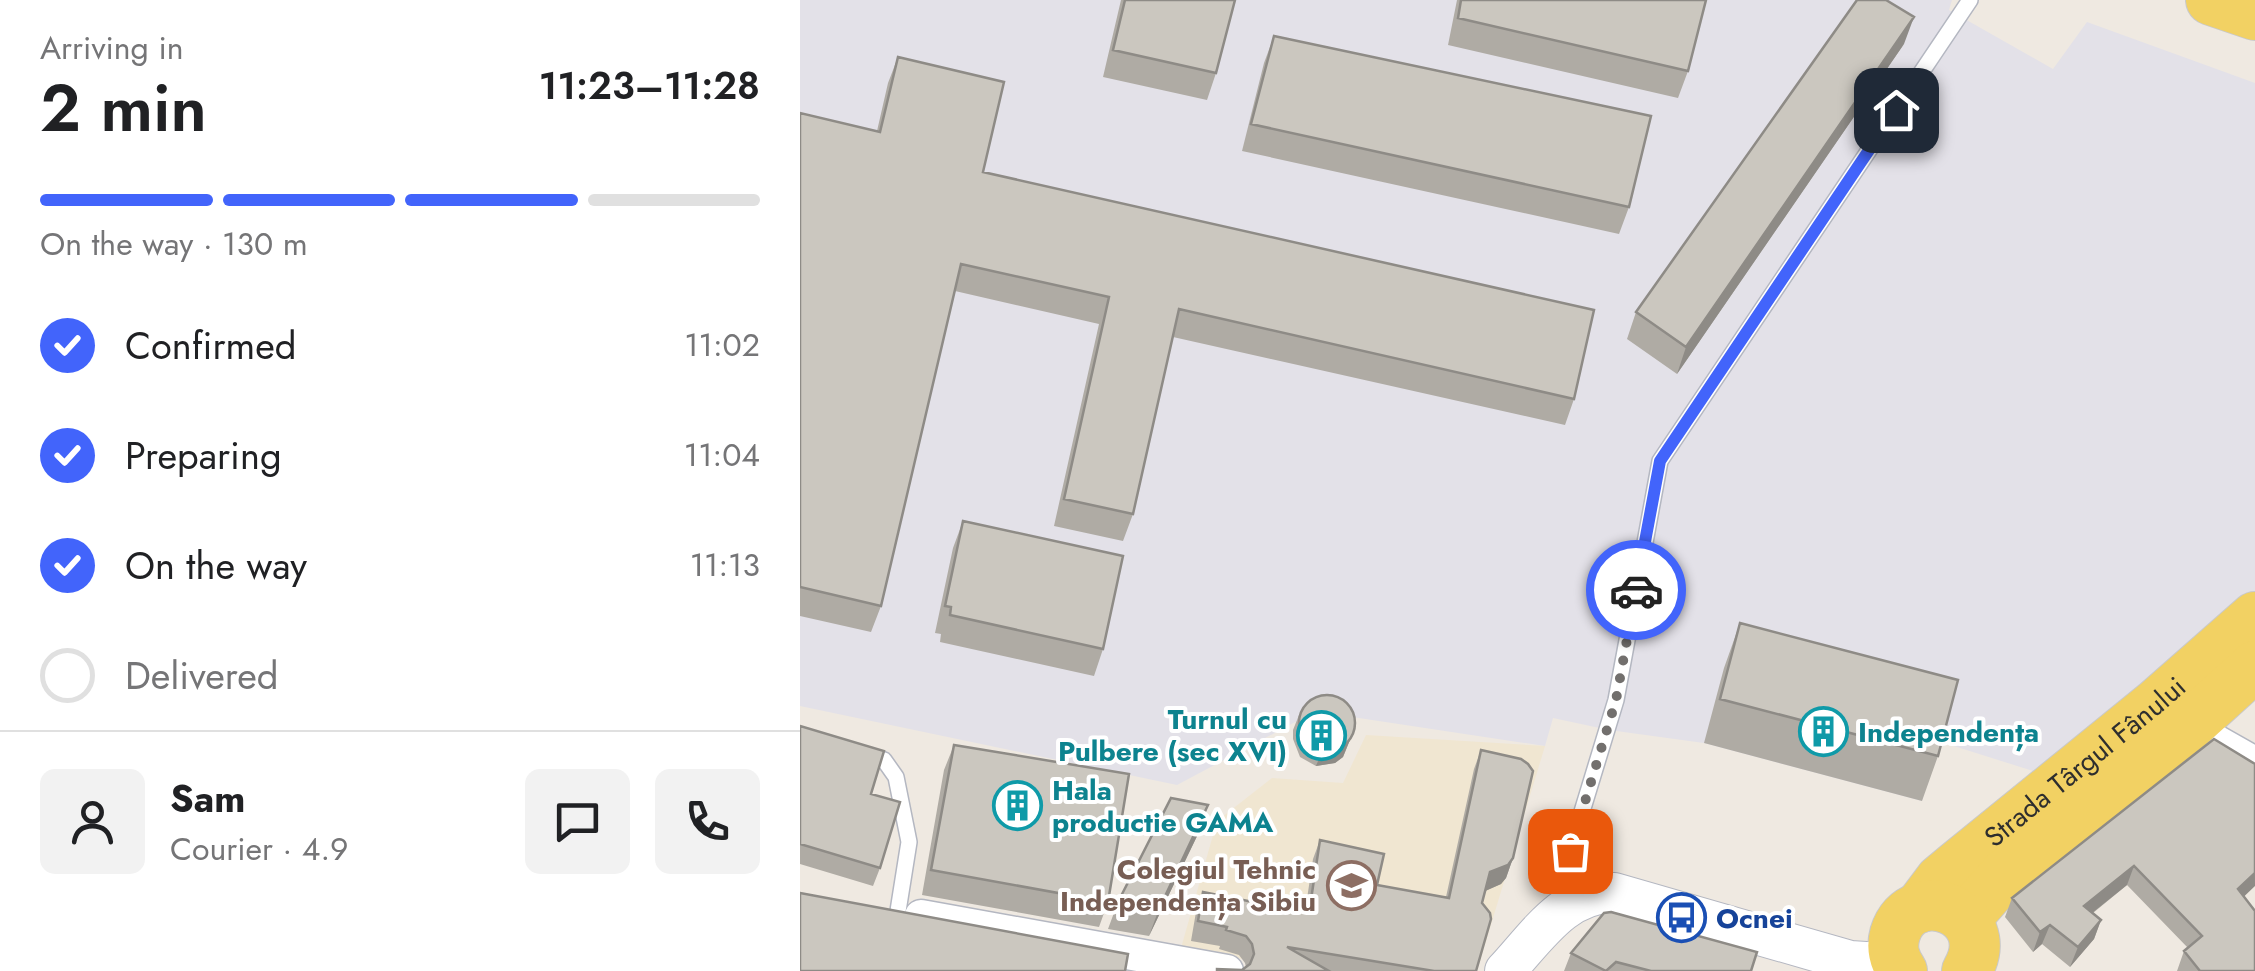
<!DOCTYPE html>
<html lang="en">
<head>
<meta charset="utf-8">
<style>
  body { margin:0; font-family:Jost,sans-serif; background:#f2f2f2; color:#202124; height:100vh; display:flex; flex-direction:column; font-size:38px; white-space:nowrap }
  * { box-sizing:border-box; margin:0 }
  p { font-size:32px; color:#757577 }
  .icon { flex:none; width:55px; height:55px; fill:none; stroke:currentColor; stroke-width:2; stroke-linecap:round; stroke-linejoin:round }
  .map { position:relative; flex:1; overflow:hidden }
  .side { display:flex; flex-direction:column; background:#fff; width:800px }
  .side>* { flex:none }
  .pin { position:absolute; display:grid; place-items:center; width:85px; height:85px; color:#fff; margin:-42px; border-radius:20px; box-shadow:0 5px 15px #0006 }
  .courier { position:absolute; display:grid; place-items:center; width:100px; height:100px; margin:-50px; border:8px solid #4264fb; border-radius:50%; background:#fff; color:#222; box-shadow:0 2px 12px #0007 }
  .overview em { font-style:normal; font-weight:600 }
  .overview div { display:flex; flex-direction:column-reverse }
  .overview { display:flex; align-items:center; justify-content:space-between; height:170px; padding:0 40px }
  h1 { font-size:65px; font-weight:600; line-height:75px }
  .bar { display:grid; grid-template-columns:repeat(4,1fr); gap:15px 10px; align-content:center; height:120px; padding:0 40px }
  .bar i { height:12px; border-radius:8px; background:#e0e0e0 }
  .bar .on { background:#4264fb }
  .bar p { grid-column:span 4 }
  .line { display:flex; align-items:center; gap:25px; padding:0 40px; border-top:2px solid #e0e0e0 }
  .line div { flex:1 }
  .round { display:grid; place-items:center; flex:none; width:105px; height:105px; border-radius:15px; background:#f2f2f2 }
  ol { padding:0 40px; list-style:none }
  li { display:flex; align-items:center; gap:30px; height:110px }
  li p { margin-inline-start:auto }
  li .icon { padding:10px; border-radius:50%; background:#4264fb; color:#fff; stroke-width:4 }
  li:last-child { color:#757577 }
  li i { width:55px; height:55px; border:5px solid #e0e0e0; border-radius:50% }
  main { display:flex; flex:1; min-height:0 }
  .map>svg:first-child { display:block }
  .industrial { fill:#e3e1e8 }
  .education { fill:#f0e6d1 }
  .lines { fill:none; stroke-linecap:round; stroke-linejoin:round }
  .service-casing { stroke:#b4b7c1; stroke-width:18 }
  .minor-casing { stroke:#b4b7c1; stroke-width:35 }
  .tertiary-casing { stroke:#b4b7c1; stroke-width:42 }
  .primary-casing { stroke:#c9c9c9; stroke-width:52 }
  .service { stroke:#fff; stroke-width:15 }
  .minor { stroke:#fff; stroke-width:32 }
  .tertiary { stroke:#fff; stroke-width:40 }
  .primary { stroke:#f2d163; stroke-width:50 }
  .wall { fill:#afaba4 }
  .shaded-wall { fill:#8e8b86 }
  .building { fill:#cbc7bf; stroke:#8e8b86; stroke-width:2.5 }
  .done { stroke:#726f6d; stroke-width:10; stroke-dasharray:0 18 }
  .route { stroke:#4264fb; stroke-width:12 }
  .labels { text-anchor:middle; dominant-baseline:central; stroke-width:8; stroke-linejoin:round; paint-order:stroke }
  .culture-label { font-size:28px; font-weight:bold; fill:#0d838f; stroke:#fff; text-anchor:start }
  .street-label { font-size:28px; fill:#2e2e2e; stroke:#fff }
  .education-label { font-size:28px; font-weight:bold; fill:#785e54; stroke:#fff; text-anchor:end }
  .transit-label { font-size:28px; font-weight:bold; fill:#164399; stroke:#fff; text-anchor:start }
</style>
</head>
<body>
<main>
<section class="side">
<div class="overview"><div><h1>2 min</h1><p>Arriving in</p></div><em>11:23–11:28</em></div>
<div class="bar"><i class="on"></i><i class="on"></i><i class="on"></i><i></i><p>On the way · 130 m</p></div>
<ol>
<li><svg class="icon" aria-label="check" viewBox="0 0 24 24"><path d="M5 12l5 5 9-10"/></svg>Confirmed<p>11:02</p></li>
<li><svg class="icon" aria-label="check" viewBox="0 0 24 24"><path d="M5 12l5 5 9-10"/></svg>Preparing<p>11:04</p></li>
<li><svg class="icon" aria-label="check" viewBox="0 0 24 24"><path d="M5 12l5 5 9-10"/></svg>On the way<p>11:13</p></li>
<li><i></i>Delivered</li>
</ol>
<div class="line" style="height:180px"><a class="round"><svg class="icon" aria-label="person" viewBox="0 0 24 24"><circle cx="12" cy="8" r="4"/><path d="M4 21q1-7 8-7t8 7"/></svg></a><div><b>Sam</b><p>Courier · 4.9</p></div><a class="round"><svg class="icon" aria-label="chat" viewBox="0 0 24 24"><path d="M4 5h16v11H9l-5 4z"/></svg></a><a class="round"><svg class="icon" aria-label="phone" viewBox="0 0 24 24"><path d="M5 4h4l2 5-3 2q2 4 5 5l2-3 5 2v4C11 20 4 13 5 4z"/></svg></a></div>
</section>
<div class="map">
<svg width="1455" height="971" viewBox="0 0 1455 971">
  <rect width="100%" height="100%" fill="#efe9e1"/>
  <path class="industrial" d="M0 0H1152L1149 10 1253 69 1287 22 1455 83V603L1252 777 1138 741 1122 801 904 743 809 730 753 718 745 746 539 715 497 721 377 785 0 706Z"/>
  <path class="education" d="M566 735 745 746 677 971H510L381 948 417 821 472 778 543 783Z"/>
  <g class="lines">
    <defs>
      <path id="service" d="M62 754 84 760 96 777 109 842 98 911
        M759 903 770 851 816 700 860 461 1170 0"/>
      <path id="minor" d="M1407 736 1455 763
        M121 916 427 971"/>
      <path id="tertiary" d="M705 971C736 938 765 891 814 893L1050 961 1097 964"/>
      <g id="primary">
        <path d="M1411 0 1455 15"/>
        <path id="s1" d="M1119 908 1140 880 1158 865 1355 705 1455 617"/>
        <path d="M1165 919 1206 873 1390 725 1455 666"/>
        <path d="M1102 971C1094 959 1091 948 1095 934 1112 878 1201 912 1167 971"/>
      </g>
    </defs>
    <use href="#service" class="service-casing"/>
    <use href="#minor" class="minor-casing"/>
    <use href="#tertiary" class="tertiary-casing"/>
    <use href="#primary" class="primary-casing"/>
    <use href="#service" class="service"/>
    <use href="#minor" class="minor"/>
    <use href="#tertiary" class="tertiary"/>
    <use href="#primary" class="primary"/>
  </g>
  <path class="wall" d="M321 0H435L416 73 407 100 303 77Z
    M657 0H906L888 71 878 98 648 45Z
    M474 36 829 207 819 234 442 151 464 63Z
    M1104 44 877 374 827 339 836 312Z
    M98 57 183 172 774 399 765 425 373 337 333 514 323 541 254 526 299 324 155 291 81 606 71 632 0 616V113L77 131 88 83Z
    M163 521 303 649 294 676 140 642 141 634 135 633 153 548Z
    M940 623 1138 756 1122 801 904 743 924 668Z
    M499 715 556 725 543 757 535 763 516 766 500 757 493 739V730Z
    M0 726 71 794 80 868 73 886 0 864Z
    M154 745 308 902 299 927 122 895 144 770Z
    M681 750 713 858 706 878 701 884 685 891 682 903 676 971H416L442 970 446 967 445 963 439 955 419 949 420 946 391 941 396 912 403 892 505 912 513 859 520 840 577 885 646 897 674 769Z
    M1455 764 1444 897 1455 971H1377L1384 951 1388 948 1327 885 1293 913 1301 920 1294 939 1270 967 1242 944 1233 952 1205 917 1212 898Z
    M408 805 399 832 349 936 308 929 318 902Z
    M771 953 951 971H764Z"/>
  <path class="shaded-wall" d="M1114 17 1104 44 877 374 886 347Z
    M556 725 543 757 535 763 516 766 522 751Z
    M408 805 399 832 349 936 359 909Z
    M713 858 706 878 701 884 683 892 690 872Z
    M1334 866 1327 885 1277 925 1284 906Z
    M1455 873V886L1431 909 1438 889Z
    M1301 920 1294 939 1270 967 1278 947Z
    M1250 925 1242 944 1233 952 1240 932Z"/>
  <path class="building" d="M325 0H435L416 73 313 50Z
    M661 0H906L888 71 658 18Z
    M1057 0H1086L1114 17 886 347 836 312Z
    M474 36 851 116 829 207 451 124Z
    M98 57 204 82 183 172 794 310 774 399 379 309 333 514 264 499 309 297 161 264 81 606 0 587V113L80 132Z
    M163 521 323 556 303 649 150 615 151 607 145 606Z
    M940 623 1158 680 1138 756 920 699Z
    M499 723a28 28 0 1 1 56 0a28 28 0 1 1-56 0Z
    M0 726 84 751 71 794 100 802 80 868 0 844Z
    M1414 739 1455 764V873L1438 889 1455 911V971H1400L1384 951 1402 936 1334 866 1284 906 1301 920 1278 947 1250 925 1240 932 1212 898Z
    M154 745 329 774 308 902 131 870Z
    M681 750 721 759 728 764 733 771 713 858 708 865 690 872 682 903 690 913 691 919 676 971H634L487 947 529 971H417V969L442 970 450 964 454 954 452 944 446 936 426 930 427 927 398 921 403 892 509 913 520 840 584 854 577 885 649 898Z
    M371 798 408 805 359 909 318 902Z
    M0 893 328 954 325 971H0Z
    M811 912 957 952 951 971H851L816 962 806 971 771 953 804 913Z"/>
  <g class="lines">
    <path class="done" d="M770 851 816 700 836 590"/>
    <path class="route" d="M836 590 860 461 1096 110"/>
  </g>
  <defs>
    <symbol id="building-ring" viewBox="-11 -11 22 22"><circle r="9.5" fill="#fff" stroke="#0f9aa8" stroke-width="1.5"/><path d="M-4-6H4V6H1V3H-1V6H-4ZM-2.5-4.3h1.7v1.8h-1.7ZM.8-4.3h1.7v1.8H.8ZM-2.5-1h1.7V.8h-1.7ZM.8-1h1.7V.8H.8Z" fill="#0f9aa8"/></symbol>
    <symbol id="school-ring" viewBox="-11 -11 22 22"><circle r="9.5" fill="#fff" stroke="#8d6e63" stroke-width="1.5"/><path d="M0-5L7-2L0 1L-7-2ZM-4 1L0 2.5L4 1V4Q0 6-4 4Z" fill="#8d6e63"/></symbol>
    <symbol id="bus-ring" viewBox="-11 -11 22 22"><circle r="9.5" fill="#fff" stroke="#1a4fb4" stroke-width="1.5"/><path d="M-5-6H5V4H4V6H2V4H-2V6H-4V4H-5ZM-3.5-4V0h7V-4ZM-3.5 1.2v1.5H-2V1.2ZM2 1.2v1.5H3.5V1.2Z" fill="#1a4fb4"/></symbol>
  </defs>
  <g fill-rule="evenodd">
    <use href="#building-ring" x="996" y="704" width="55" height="55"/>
    <use href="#building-ring" x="494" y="708" width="55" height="55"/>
    <use href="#building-ring" x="190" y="778" width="55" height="55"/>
    <use href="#school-ring" x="524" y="858" width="55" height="55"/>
    <use href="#bus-ring" x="854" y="890" width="55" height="55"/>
  </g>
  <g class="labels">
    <g class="culture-label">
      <text x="487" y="719" text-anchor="end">Turnul cu<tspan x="487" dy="32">Pulbere (sec XVI)</tspan></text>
      <text x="1058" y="732">Independența</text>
      <text x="252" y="790">Hala<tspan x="252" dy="32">productie GAMA</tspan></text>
    </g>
    <g class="street-label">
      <text stroke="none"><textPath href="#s1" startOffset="222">Strada Târgul Fânului</textPath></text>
    </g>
    <g class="education-label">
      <text x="516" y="869">Colegiul Tehnic<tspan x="516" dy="32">Independența Sibiu</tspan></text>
    </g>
    <g class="transit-label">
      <text x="916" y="918">Ocnei</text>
    </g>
  </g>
</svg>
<div class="pin" style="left:770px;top:851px;background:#ea580c"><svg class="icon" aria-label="bag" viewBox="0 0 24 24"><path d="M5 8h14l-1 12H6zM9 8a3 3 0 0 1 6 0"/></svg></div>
<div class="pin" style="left:1096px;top:110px;background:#1f2937"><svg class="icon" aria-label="home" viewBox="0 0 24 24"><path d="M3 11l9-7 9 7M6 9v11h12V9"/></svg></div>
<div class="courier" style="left:836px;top:590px"><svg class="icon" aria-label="car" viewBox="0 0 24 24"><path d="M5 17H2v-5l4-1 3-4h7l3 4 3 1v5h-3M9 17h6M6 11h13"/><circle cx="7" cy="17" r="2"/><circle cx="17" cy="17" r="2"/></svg></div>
</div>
</main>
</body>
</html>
